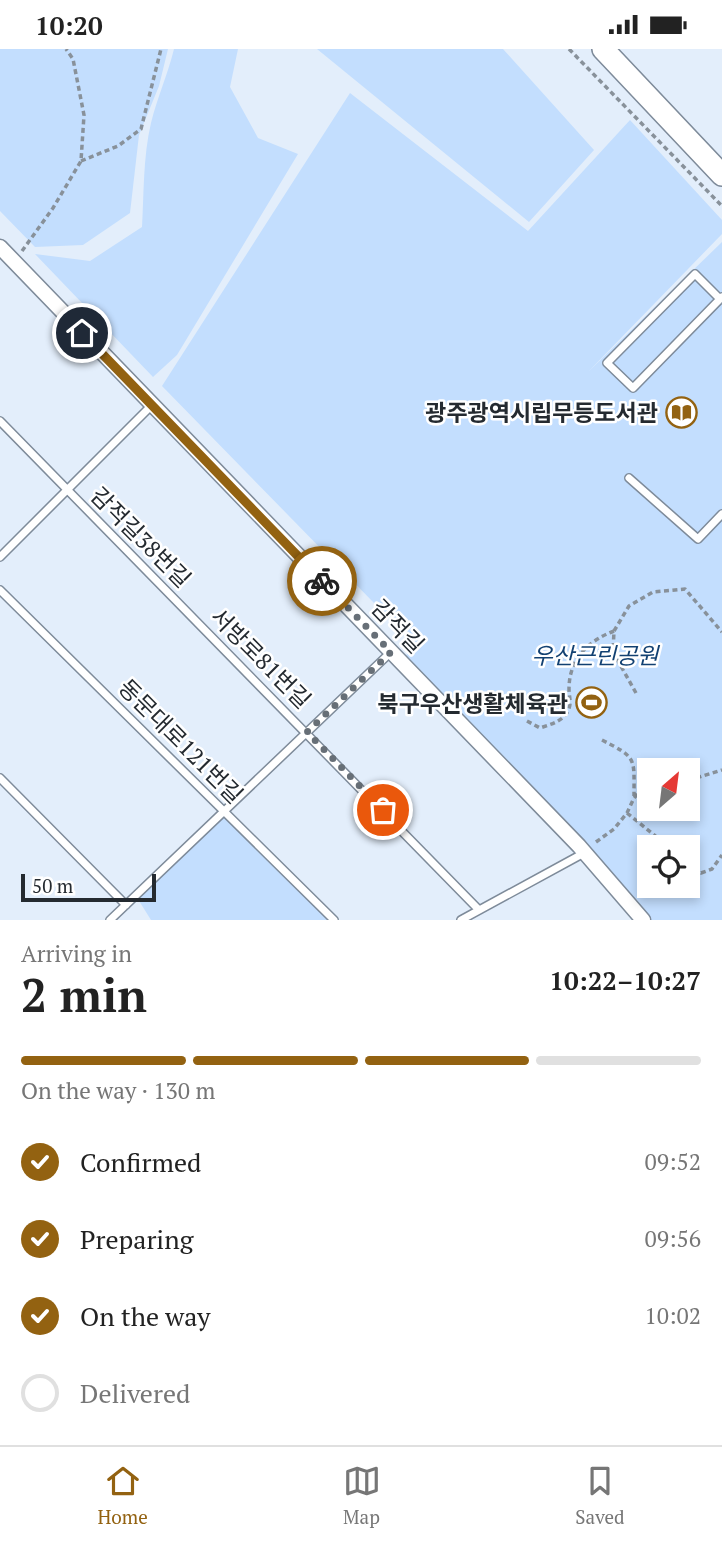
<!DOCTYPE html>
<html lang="en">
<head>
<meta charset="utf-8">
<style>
  body { margin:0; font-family:"PT Serif","Noto Sans KR",serif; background:#f2f2f2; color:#222; height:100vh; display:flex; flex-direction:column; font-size:26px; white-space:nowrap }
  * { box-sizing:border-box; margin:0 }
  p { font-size:23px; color:#767676 }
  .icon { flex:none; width:38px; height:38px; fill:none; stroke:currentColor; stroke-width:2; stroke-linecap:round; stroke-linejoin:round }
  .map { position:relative; height:871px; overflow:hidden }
  .drawer { display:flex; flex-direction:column; background:#fff; flex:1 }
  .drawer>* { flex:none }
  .needle { width:46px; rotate:28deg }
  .tools { position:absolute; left:637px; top:709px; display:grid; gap:14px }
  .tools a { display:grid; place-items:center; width:63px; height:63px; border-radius:0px; background:#fff; box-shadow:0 4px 10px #0003; font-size:35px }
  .scale { position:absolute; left:21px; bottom:18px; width:135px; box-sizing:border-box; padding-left:7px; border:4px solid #242a30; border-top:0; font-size:19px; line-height:24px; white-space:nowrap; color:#242a30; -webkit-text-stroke:5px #fff; paint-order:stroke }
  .pin { position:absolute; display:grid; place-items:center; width:60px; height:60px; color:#fff; margin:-30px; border:4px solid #fff; border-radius:50%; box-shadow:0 2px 7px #0007 }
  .courier { position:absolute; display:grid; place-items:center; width:70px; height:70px; margin:-35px; border:5px solid #936211; border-radius:50%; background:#fff; color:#222; box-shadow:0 2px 9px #0007 }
  .headline em { font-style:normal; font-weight:800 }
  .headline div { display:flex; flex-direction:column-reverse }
  .headline { display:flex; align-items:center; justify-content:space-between; height:119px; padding:0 21px }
  h1 { font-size:46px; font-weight:800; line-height:52px }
  .bar { display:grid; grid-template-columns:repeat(4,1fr); gap:10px 7px; align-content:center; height:84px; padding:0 21px }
  .bar i { height:9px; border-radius:5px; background:#e0e0e0 }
  .bar .on { background:#936211 }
  .bar p { grid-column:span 4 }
  ol { padding:0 21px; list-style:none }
  li { display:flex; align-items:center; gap:21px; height:77px }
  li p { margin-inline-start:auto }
  li .icon { padding:7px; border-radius:50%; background:#936211; color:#fff; stroke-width:4 }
  li:last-child { color:#767676 }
  li i { width:38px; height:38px; border:4px solid #e0e0e0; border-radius:50% }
  .status { display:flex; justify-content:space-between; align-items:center; height:49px; padding:0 35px; background:#fff; direction:ltr }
  .status svg { height:19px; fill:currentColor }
  .tab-bar { display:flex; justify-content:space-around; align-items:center; height:98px; border-top:2px solid #e0e0e0; background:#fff; font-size:19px; color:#767676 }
  .tab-bar a { display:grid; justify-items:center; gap:4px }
  .tab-bar .on { color:#936211 }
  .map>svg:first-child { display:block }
  .green { fill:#c3defe; fill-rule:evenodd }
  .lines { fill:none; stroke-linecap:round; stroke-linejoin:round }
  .service-casing { stroke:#7e8b9a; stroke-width:10 }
  .minor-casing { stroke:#7e8b9a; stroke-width:17 }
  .secondary-casing { stroke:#7e8b9a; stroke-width:24 }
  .path { stroke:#88919a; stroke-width:3.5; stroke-dasharray:5 3.5; stroke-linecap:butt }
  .service { stroke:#fff; stroke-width:7 }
  .minor { stroke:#fff; stroke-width:14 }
  .secondary { stroke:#fff; stroke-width:21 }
  .done { stroke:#676f77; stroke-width:7; stroke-dasharray:0 12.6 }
  .route { stroke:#936211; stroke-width:9 }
  .labels { text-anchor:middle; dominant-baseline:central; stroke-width:5; stroke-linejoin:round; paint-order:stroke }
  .poi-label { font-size:23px; font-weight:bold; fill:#242a30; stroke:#fff; text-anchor:end }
  .street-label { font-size:23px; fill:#242a30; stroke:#fff }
  .park-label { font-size:23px; font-style:italic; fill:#124172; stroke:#fff }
</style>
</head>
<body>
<div class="status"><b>10:20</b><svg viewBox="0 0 49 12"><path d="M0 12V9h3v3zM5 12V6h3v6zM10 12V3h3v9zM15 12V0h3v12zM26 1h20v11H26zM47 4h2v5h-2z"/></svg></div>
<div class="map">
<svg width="722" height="871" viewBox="0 0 722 871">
  <rect width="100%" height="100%" fill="#e3eefb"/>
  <path class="green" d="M0 0H168L159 37 139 86 130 164 83 196 35 198 0 162Z
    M174 0H238L230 38 258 89 298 105 177 306 153 328 35 205 90 212 142 178C144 144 143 108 151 74 157 49 168 25 174 0Z
    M317 0H503L594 101 529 173Z
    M350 44 528 182 630 71 722 171V185L588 323 722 193V871H649L405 607 416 597 162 337ZM649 721H688V760H649ZM649 798H688V836H649Z
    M224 762 331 868 326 871H151L136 847Z"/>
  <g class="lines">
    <defs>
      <path id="service" d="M720 250 695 225 607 314 633 339 722 248
        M0 372 479 861
        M629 429 698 490 722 465
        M0 508 152 356
        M0 541 334 871
        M0 729 126 856
        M110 871 391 603
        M461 871 584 804"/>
      <path id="minor" d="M0 198 579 797 643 871"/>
      <path id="secondary" d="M603 0 722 126"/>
    </defs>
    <use href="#service" class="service-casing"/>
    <use href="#minor" class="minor-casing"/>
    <use href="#secondary" class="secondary-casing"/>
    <path class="path" d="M569 0 722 157
      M81 112 118 97 141 80 161 0
      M22 202 53 159 81 112 84 66 73 10 66 0
      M636 644 613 603 614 582 629 557 653 543 685 540 722 583
      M527 672 540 679C551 675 562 673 568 662 572 654 569 648 569 640 569 610 588 592 614 582
      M602 691C637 709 634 708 634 747
      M688 729H696L722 721
      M627 764 669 798
      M596 793 614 780 627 764 634 749 649 733
      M688 813 701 824 712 820 722 806"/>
    <use href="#service" class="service"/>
    <use href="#minor" class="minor"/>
    <use href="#secondary" class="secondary"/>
  </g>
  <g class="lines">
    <path class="done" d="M322 532 391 603 307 683 383 761"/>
    <path class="route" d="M82 284 322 532"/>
  </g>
  <defs>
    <symbol id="library-ring" viewBox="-11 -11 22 22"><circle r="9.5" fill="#fff" stroke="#936211" stroke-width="1.5"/><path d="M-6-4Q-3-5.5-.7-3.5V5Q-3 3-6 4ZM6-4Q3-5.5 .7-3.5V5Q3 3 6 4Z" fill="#936211"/></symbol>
    <symbol id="stadium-ring" viewBox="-11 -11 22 22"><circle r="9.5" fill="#fff" stroke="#936211" stroke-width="1.5"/><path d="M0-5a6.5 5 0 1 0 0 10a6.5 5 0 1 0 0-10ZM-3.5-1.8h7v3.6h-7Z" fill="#936211"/></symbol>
  </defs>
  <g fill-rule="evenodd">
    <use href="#library-ring" x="664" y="346" width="35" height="35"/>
    <use href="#stadium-ring" x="574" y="636" width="35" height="35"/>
  </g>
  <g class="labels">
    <g class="poi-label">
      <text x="658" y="363">광주광역시립무등도서관</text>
      <text x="568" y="654">북구우산생활체육관</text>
    </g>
    <g class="street-label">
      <text transform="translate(141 488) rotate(45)">감적길38번길</text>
      <text transform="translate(398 577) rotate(46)">감적길</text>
      <text transform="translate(261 609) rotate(45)">서방로81번길</text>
      <text transform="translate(181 692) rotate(45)">동문대로121번길</text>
    </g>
    <g class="park-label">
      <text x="595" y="606">우산근린공원</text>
    </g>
  </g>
</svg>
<div class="tools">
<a><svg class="needle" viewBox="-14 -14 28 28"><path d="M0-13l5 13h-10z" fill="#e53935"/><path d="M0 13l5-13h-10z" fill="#767676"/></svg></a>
<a><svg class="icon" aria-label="locate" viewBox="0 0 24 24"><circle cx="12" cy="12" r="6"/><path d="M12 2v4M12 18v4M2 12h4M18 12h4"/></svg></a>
</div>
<div class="scale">50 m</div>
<div class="pin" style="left:383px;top:761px;background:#ea580c"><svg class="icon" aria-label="bag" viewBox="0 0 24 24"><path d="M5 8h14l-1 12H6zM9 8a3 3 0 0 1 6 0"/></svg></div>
<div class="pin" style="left:82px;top:284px;background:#1f2937"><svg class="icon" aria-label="home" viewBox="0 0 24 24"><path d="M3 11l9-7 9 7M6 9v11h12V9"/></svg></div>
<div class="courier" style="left:322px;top:532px"><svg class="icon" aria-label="bike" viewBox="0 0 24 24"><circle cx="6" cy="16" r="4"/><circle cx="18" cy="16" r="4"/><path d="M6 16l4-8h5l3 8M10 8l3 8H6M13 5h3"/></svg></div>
</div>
<section class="drawer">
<div class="headline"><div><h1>2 min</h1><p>Arriving in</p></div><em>10:22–10:27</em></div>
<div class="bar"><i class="on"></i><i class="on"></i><i class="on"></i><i></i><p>On the way · 130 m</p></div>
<ol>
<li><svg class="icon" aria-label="check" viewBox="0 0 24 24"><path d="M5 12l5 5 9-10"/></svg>Confirmed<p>09:52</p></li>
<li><svg class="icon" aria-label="check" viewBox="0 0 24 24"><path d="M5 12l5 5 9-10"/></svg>Preparing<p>09:56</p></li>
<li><svg class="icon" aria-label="check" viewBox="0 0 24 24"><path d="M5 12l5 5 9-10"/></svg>On the way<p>10:02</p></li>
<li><i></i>Delivered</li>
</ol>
</section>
<nav class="tab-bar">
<a class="on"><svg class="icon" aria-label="home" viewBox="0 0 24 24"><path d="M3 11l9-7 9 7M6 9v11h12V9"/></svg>Home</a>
<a><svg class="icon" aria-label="map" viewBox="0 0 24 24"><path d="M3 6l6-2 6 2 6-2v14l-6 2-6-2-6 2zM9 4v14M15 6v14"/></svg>Map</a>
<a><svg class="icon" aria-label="saved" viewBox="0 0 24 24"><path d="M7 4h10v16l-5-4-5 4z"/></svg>Saved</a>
</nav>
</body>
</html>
